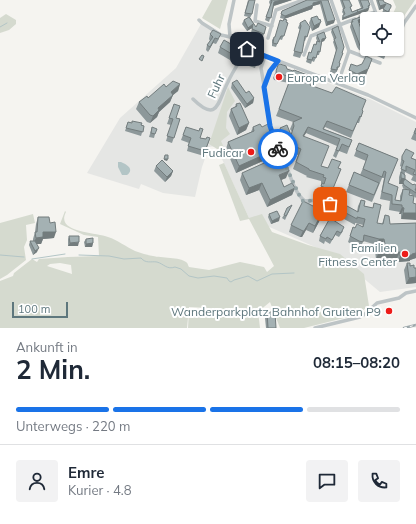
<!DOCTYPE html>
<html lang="de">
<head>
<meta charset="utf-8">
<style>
  body { margin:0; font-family:Mulish,sans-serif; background:#f2f2f3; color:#1f2937; height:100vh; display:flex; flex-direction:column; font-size:15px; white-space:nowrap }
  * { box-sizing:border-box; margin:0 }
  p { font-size:13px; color:#747a83 }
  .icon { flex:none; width:22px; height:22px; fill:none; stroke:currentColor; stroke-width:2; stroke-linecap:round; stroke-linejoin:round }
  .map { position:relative; height:328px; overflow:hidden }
  .side { display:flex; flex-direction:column; background:#fff; flex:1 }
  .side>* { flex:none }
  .fabs { position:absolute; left:360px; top:12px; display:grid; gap:8px }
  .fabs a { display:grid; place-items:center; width:44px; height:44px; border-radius:4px; background:#fff; box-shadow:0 1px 3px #0004; font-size:20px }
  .scale { position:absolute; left:12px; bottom:10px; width:56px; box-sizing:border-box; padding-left:4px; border:2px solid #5e777d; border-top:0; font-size:11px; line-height:14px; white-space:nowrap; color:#5e777d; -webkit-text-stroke:3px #fff; paint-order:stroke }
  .pin { position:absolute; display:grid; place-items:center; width:34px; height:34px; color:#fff; margin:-17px; border-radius:8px; box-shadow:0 2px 6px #0006 }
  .courier { position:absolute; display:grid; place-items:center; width:40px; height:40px; margin:-20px; border:3px solid #1a73e8; border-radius:50%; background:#fff; color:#222; box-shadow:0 1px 5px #0007 }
  .headline em { font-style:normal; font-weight:700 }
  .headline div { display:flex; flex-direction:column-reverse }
  .headline { display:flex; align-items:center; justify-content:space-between; height:68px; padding:0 16px }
  h1 { font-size:26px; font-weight:700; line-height:30px }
  .bar { display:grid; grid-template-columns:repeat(4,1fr); gap:6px 4px; align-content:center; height:48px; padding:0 16px }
  .bar i { height:5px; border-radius:3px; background:#e0e1e3 }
  .bar .on { background:#1a73e8 }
  .bar p { grid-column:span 4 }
  .line { display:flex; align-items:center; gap:10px; padding:0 16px; border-top:1px solid #e0e1e3 }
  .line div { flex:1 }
  .round { display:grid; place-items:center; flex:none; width:42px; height:42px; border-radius:4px; background:#f2f2f3 }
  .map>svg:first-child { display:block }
  .built { fill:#e5e6e4 }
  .green { fill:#d5dacf; fill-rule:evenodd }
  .water { fill:#b3c5c6 }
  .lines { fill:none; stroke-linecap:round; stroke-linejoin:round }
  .stream { stroke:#b3c5c6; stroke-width:1 }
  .street { stroke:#bdc4c6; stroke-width:3.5 }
  .rail-casing { stroke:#9ca7aa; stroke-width:2.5 }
  .rail { stroke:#fff; stroke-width:1; stroke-dasharray:3; stroke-linecap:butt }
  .wall { fill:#8d989a; fill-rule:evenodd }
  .shaded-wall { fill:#737c7d }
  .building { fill:#a4b1b3; stroke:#737c7d }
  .done { stroke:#93a3a5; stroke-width:4; stroke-dasharray:0 7.2 }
  .route { stroke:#1a73e8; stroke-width:5 }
  .poi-dot { fill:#ed1c19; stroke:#fff; stroke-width:1.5 }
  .labels { text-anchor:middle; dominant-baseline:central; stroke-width:4; stroke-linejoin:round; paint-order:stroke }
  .poi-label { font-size:12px; fill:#5e777d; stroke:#fff; text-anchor:end }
  .street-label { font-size:12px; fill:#5e777d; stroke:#fff }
</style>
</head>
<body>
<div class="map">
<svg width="416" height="328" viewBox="0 0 416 328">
  <rect width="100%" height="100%" fill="#f5f4f0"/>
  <path class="built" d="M201 24 243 50 276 65H281L370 99 416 122V287L380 292 338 257 249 218 216 146 209 147 202 167 195 197 163 193 141 184 139 189 87 173 120 118 176 68Z"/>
  <path class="green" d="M212 0H228L220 29 202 18Z
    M393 0H415L402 19 397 17 396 19 391 18 396 7Z
    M6 14 16 20V24L9 30 0 33V18Z
    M228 87 235 101 227 112 226 128 230 134 221 141 225 150 222 152 209 144Z
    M224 163 249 218 262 214 272 232 308 245 340 254 364 274 369 306 356 315 304 328H280L270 302 259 311 189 307 187 328H0V281L13 276 14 273 32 259 37 262 39 259 68 257 99 256 98 237 84 235 60 224 65 211 66 212C55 233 96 232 108 237 118 240 126 247 135 251 141 253 147 255 153 256 161 258 180 257 186 262 188 263 188 266 189 267L209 270 240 262 264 267 267 272 274 266 249 219 240 221 219 165ZM60 263 71 265 72 274 47 266 50 264Z
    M33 214 35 223 26 225 27 240 24 247 26 260 7 275 0 279V223Z
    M189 309 258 311 260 328H188Z"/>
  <path class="water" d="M118 162H121C126 164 135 169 127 175H122L118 167Z"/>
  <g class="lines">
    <path class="stream" d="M0 27 7 23
      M0 255 24 257
      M79 255 109 256 124 259 141 258C146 264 151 261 157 262 164 264 167 270 175 267L181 269 189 276 198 278 214 276 227 278 229 281 231 282 234 280 248 276 257 281 272 274 294 273
      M32 259 65 254"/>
    <path class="street" d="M331 0 349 51 338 83
      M371 0 377 16 383 19
      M257 5 255 21 272 26
      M360 17 375 12
      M199 20 202 23 221 35 230 37 237 44 247 49 368 95 416 118
      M397 25 399 21 404 23
      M230 37 229 24 234 0
      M268 38 276 10 303 0
      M397 40 404 23 416 6
      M349 51 380 63
      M304 55 311 36 355 19
      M265 56 261 68 272 133
      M265 86 271 69 278 61
      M193 99C218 124 218 101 228 82 233 70 241 60 247 49
      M277 146 282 159
      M287 168C292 180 296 197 308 203
      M303 201 322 200 330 204 326 213 320 210
      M315 328 360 317 365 314 377 303 399 298 406 293 416 291"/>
    <defs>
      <path id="rail" d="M404 328 416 325"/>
    </defs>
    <use href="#rail" class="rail-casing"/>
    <use href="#rail" class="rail"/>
  </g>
  <path class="wall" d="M248 0 252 14 250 18V17L256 27H266L263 37 251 33 252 28 247 31 242 24 244 20 249 17 244 16Z
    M270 0H292L274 6 269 22 265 20 270 5 269 2Z
    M307 0H328L334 23 326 26 320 4 313 6 312 9 284 19 286 22 288 23 282 40 279 39 276 47 272 46V40L274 37H275L284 19 280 18 282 11Z
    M340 0H349L352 12 361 8 358 0H368L370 5 368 11 357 14 342 20V18L343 15H344L342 12 343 9Z
    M376 0H383L384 2 390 11 387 15 382 13 384 8 379 10Z
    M369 14 383 17 389 19H367Z
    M311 18 319 27 312 31 309 23Z
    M352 20 360 23H359L367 48 365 52 359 50 357 47 350 27Z
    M300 23 310 27 305 41H304L302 53 300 58 293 56 300 30 298 28Z
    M338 26 339 63H340L336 74 330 72 336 51 333 42 334 40 331 32 332 29Z
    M210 34 219 39 216 44 213 43 208 52 206 50 207 45 210 41 209 39Z
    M317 35 326 38 324 41 322 42 319 55H317L314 62 312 61 311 64 306 62 309 52 311 53 317 41 316 38Z
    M220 47 239 55 235 63 218 53Z
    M379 49H388L384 59 377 56Z
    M253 55 259 57 255 68 249 66Z
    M351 64 366 75 355 79 347 76Z
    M287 69 310 85 363 111 359 123H357L351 138 325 127 324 129 352 140 347 154 339 151 336 158 333 156 337 146 306 133 304 136 321 166 328 168H339L341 169 329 197 318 193 322 184 321 183V181L306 177 307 176 293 169 298 155 285 150 278 135 280 128 291 135 292 132 290 129 293 122 276 116 289 83 274 80 273 78 276 71Z
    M232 83 246 93 254 98 253 103 245 108 231 88Z
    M180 84 178 91 173 95 170 102 159 112 157 117 150 123 147 122 136 109 139 102 148 98 166 87Z
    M174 104 176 118 180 119 172 143 166 141 171 125 167 124Z
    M236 104 249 123 246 130 237 135 229 116 231 109 235 107Z
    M128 122 144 126 141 136 125 131Z
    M152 127 155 134 154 138 149 137Z
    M186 127 200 138 206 139 210 138 204 156 187 151 189 143 181 140Z
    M253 127H262L279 148 276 155 236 173 226 149 228 142 251 132Z
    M416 128V141L411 139Z
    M359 143 398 159 388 183 395 200 400 201V196L403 189H405L403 188 402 185 403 184H399V177L402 167 400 166 402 156 412 158 416 160V182L411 180 413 176 405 172 404 182 413 185H416V198L414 196 401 219V214H399L400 212 389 210 390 201 380 199 384 178H382L372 202 346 192 354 172 360 175 366 161 354 156ZM409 193 414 196 409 195Z
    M156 166 173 171 171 176 165 182 154 171Z
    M242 173 286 178 281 180 284 187 295 188 292 195 267 207 259 190 246 195 240 180Z
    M361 200 364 206 373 208 374 203 377 223 382 224 385 215 390 224 416 223V258L410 260V261L398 262 397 258 376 259 375 251 377 245 363 241 361 248 356 247 348 242 353 227 355 228 362 226 363 225 355 223V225L333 213 335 207 357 212 358 206Z
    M292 205 285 220 282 218 284 215Z
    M323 211 321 218 313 233 306 230 302 237H300L289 232 291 225Z
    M269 214 279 221 271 224 268 217Z
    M38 217 50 223 54 238 43 239 41 244H36L37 252 33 255 29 245 30 241H33V239L35 232 36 224Z
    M330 218 343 231 339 237 335 235 330 244 325 241 324 244 319 241 320 236Z
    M69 236 78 246H68V239Z
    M86 239 93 243 92 247H85L84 242Z
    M407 263 414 268H416V283L406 284 404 270Z
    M267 312 276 328H266L265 318Z"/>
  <path class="shaded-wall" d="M282 0H292L273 6 274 2Z
    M321 1 320 4 313 6 312 9 284 19 285 16 313 3Z
    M386 4 384 8 379 10 380 6Z
    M369 8 368 11 357 15 358 12Z
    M358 12 357 15 342 20 343 18Z
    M361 19 360 23 356 24 358 20Z
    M335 20 334 23 326 26 327 22Z
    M321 22 319 27 312 31 314 26Z
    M253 24 252 28 247 31 248 28Z
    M215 38 213 43 208 52 210 47Z
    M326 38 324 41 321 42 322 39Z
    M241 50 239 55 235 63 237 57Z
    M370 65 366 75 355 79 357 74Z
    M180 84 178 91 173 95 170 102 159 112 157 117 150 123 153 116 158 108 171 92Z
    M254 98 253 103 245 108 247 104Z
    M249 123 246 130 237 135 239 128Z
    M308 127 306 133 300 142 303 136Z
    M279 148 276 155 236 173 239 166Z
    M164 159H168L167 161 164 160Z
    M173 171 171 176 165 182 167 177Z
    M289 171 286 178 276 182 279 175Z
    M401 178 405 179 403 184H399Z
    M262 183 259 190 246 195 249 188Z
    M295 188 292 195 267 207 270 200Z
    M402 207 404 208 401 214H399Z
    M323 211 321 218 313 233 315 226Z
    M403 213H416V220L401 219Z
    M280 217 279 221 271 224 272 221Z
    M309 223 306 230 302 237H300L303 231Z
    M43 232H56L54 238 43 239 41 244H33L36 238Z
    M379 239H384L382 245H377Z
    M79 242 78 246H68L70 243Z
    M93 243 92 247H85L86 244Z
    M39 248 37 252 33 255 35 251Z
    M400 252 397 258 376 259 378 254Z
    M416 253V258L410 260V261L398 262 400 256Z
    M416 277V283L406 284 409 278Z"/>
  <path class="building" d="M249 0H255L252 14 245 13Z
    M271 0H282L274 2 271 18 266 17 272 1Z
    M307 0H328L335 20 327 22 321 1 313 3V5L285 16 281 14 282 11Z
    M342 0H349L352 6 350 7 352 12 357 10 358 12 343 18V15L345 14 343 9 345 8Z
    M360 0H368L370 5 368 6 369 8 358 12 357 10 363 8Z
    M378 0H383L384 2 391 5V7L388 12 383 9 386 4 380 6Z
    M374 12 379 14 383 17 389 19H373L371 18 369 14Z
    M317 16 319 20 320 19 321 22 314 26 311 18Z
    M249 17 256 27 258 23 266 27 264 34 252 29 253 24 248 28 244 20Z
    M360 17 361 19 358 20 365 41 367 42V48L360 46 359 43 351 22H353L352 20Z
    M284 19 287 20 286 22 288 23 284 36H281L277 44 273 43 274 37H275L280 20 283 21Z
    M305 20 310 27 307 37 305 36 302 53 294 51 301 26 300 23Z
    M338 26 344 47 342 53H343L339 63H340L339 67H337V70L331 69 337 48 334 39 336 38 332 29Z
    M213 30 221 34 218 39 215 38 210 47 207 45 213 37 210 34Z
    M324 32 326 38 322 39 320 52 318 51 316 58 313 57 312 60 307 59 309 52 311 53 314 44 316 45 317 41 320 42 317 35Z
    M224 40 241 50 237 57 220 47Z
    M379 49H388L386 53 378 50Z
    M202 55 204 56 202 61 199 59Z
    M253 55 259 57 256 64 250 62Z
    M366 56 372 59 368 69 357 74 349 70 351 64 357 66 362 64Z
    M280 64 286 66 287 69 293 71 294 70 313 77 310 85 332 93 336 87 366 100 362 110 363 111 361 117 360 116 353 131 327 121 323 129 352 140 349 147 342 144 339 151 336 150 340 139 308 127 303 136 329 146 321 166 328 168 332 159 341 162 338 168 341 169 332 191 321 186 322 183 324 184 326 178 323 177 324 175 309 170V169L296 162 301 149 287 143 280 128 287 125 291 135 294 126 293 122 302 118 279 109 291 77 277 73 276 71 278 65Z
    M237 80 246 93 249 91 254 98 247 104 232 83Z
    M173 81 180 84 171 92 173 95 158 108 159 110 153 116 150 115 139 102 147 96 148 98 164 84 166 87Z
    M240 103 249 123 239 128 231 109 237 106 236 104Z
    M174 104 180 106 176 118 180 119 174 138 167 136 173 119 169 118Z
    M132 121 142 123 141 125 144 126 143 132 126 128 128 122 132 123Z
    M260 124 262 127 268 124 279 148 239 166 228 142 254 131 253 127Z
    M152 127 157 129 155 134 151 133Z
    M186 127 199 131 200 128 203 129 200 138 206 139 207 137 210 138 205 151 188 146 191 138 183 135Z
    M416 128V134L414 133Z
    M359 143 398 159 388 183 398 187 395 200 401 201 403 189 410 190 409 195 414 196 413 203 416 204V213H403L404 208 402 207V205L392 204V195L382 192 386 172 384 171 382 177 363 169 368 155 356 150Z
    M406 149 414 153 411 158 416 160V175L413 174 415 170 406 166V171L401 169 404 161 402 160V156Z
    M165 155H168V159H164Z
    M282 155 289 171 279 175 284 187 292 183 295 188 270 200 262 183 249 188 242 173Z
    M162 160 173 171 167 177 156 166Z
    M354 172 379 183 374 195 349 185Z
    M401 172 405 175V179L401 178Z
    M405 179 413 185 414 184 416 185V188L415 190H416V193L404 185 403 182Z
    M361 200 365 201 364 206 373 208 374 203 381 205 377 223 383 224 385 215 389 216 390 224 416 223V253L412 254V255L400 256V252L378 254 377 245 385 244 384 239H379L364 235 363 242 359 241 350 236 353 227 355 228 357 224 363 227 365 219 357 217V219L335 207 338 201 358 212Z
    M303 201 323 211 315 226 309 223 304 231H303L291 225Z
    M292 205 286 216 284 215 287 208Z
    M277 211 280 217 272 221 269 214Z
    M38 217H49L50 223 55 222 56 232H43V237L36 238 35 232H37Z
    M330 218 344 227 341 233 337 231 332 240 327 237 326 239 320 236Z
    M69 236H79V242L70 243Z
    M93 238V243L86 244V239Z
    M30 241H35L39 248 35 251Z
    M407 263H410V266L414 265V268H416V277L409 278Z
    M267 312H275L276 328H268Z"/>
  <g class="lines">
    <path class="done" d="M278 149 301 199 303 201 322 200 330 204"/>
    <path class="route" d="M247 49 278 61 270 71 264 87 270 126 278 149"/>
  </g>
  <g class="poi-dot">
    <circle cx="279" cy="77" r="4"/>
    <circle cx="251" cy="152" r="4"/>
    <circle cx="405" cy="254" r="4"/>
    <circle cx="389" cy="311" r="4"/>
  </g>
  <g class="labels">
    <g class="poi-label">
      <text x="287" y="77" text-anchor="start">Europa Verlag</text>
      <text x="243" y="152">Fudicar</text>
      <text x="397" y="247">Familien<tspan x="397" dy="14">Fitness Center</tspan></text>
      <text x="381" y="311">Wanderparkplatz Bahnhof Gruiten P9</text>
    </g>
    <g class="street-label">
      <text transform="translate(216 86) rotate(-65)">Fuhr</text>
    </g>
  </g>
</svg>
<div class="fabs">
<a><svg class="icon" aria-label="locate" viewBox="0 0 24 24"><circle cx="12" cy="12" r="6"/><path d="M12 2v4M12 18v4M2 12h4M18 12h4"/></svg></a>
</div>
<div class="scale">100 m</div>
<div class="pin" style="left:330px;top:204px;background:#ea580c"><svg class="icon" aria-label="bag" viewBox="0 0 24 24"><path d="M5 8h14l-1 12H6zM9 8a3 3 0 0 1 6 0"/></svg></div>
<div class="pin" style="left:247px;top:49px;background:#1f2937"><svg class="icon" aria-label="home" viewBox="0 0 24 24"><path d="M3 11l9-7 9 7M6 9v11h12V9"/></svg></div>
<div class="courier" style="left:278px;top:149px"><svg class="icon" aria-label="bike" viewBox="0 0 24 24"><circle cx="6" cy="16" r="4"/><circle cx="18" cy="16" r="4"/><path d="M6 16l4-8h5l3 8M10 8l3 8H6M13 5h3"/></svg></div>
</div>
<section class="side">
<div class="headline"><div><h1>2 Min.</h1><p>Ankunft in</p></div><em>08:15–08:20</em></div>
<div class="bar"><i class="on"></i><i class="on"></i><i class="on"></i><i></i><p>Unterwegs · 220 m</p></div>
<div class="line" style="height:72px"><a class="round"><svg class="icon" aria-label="person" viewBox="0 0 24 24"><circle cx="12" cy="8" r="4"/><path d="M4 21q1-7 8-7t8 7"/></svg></a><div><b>Emre</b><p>Kurier · 4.8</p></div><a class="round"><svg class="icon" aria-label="chat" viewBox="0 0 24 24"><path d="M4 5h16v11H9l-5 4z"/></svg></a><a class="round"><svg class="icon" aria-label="phone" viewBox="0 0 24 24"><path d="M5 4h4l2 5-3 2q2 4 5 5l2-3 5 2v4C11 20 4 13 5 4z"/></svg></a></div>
</section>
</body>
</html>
